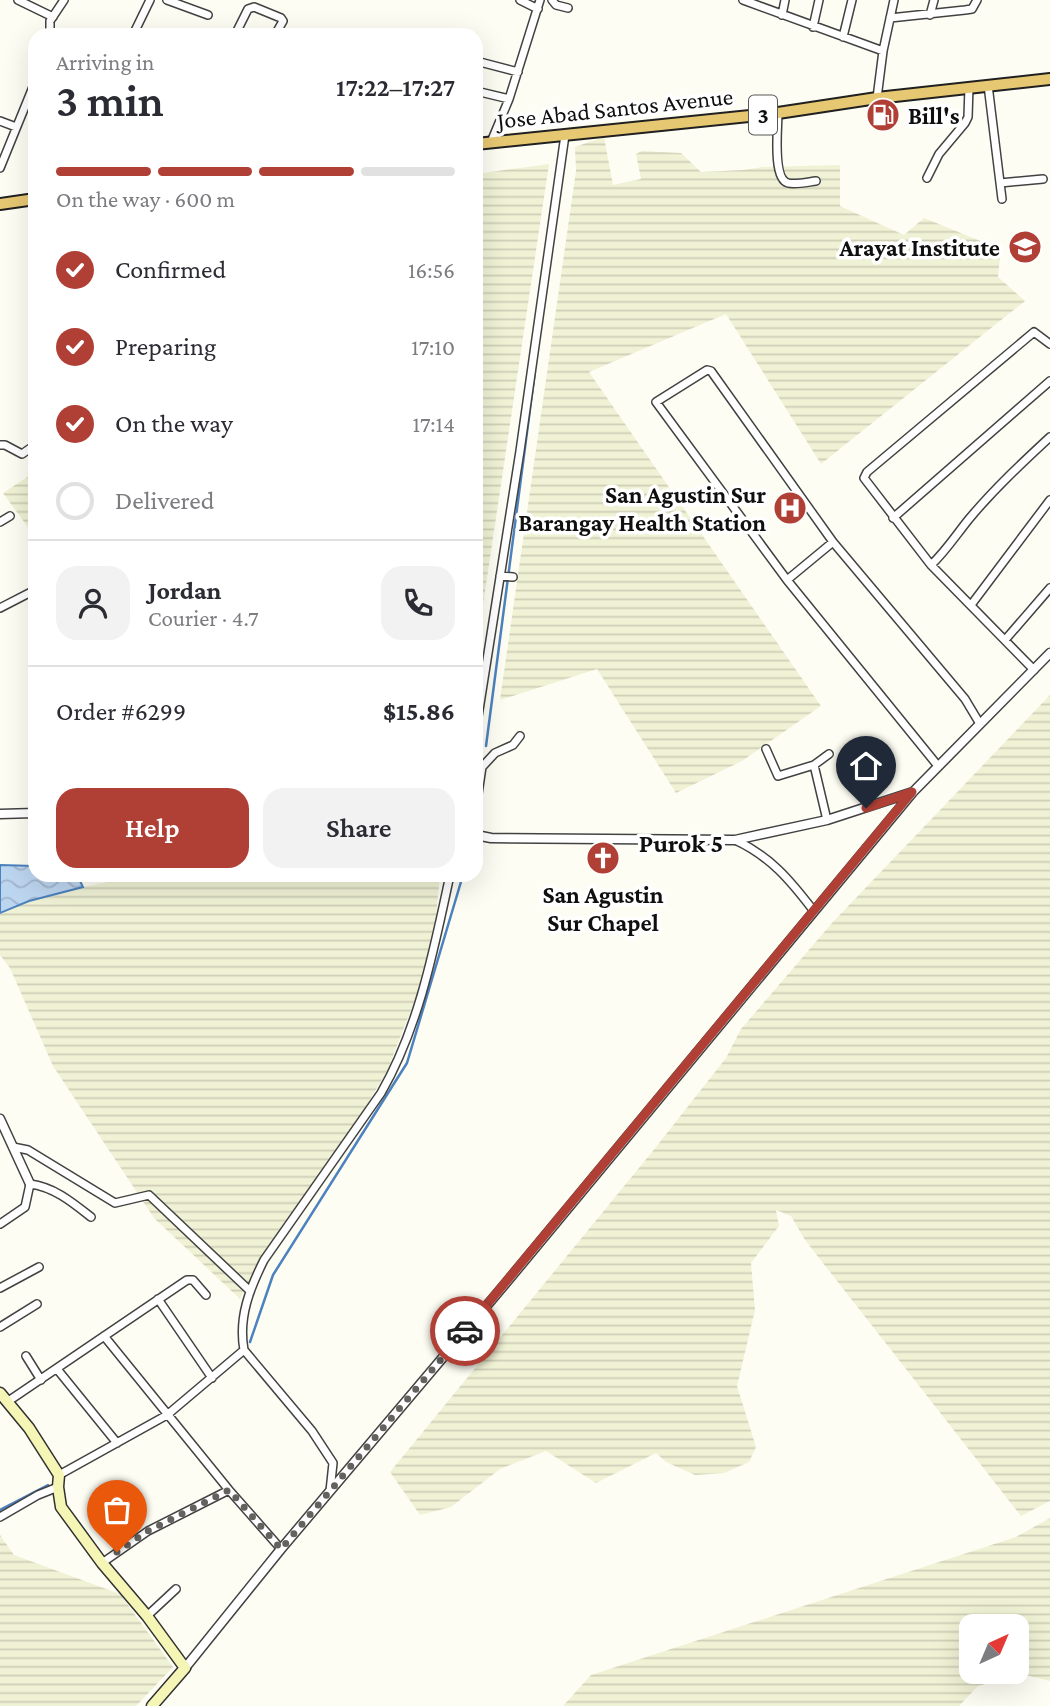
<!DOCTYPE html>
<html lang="en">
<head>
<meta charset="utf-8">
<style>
  body { margin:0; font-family:"Crimson Pro",serif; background:#f2f2f3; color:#2b2b33; height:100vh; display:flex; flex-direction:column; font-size:26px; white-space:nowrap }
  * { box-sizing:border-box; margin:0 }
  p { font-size:23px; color:#7c7c81 }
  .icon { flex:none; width:38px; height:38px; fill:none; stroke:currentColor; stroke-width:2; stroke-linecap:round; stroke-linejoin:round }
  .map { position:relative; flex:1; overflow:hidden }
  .details { position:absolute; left:28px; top:28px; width:455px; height:854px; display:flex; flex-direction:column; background:#fff; border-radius:21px; box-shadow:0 7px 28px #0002 }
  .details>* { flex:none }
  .needle { width:46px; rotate:44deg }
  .fabs { position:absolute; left:959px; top:1614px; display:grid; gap:14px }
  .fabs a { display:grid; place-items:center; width:70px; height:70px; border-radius:14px; background:#fff; box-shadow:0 7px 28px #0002; font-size:35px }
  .pin { position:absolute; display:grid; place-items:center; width:60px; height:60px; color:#fff; margin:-72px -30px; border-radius:50% 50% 50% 0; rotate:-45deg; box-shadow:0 0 7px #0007 }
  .pin .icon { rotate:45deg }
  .courier { position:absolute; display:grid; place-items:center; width:70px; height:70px; margin:-35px; border:5px solid #b04036; border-radius:50%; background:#fff; color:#222; box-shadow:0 2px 9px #0007 }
  .head em { font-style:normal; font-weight:600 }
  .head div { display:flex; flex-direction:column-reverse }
  .head { display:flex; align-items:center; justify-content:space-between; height:119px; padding:0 28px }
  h1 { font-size:46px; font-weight:600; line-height:52px }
  .bar { display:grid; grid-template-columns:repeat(4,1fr); gap:10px 7px; align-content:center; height:84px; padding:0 28px }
  .bar i { height:9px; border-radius:5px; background:#e1e1e2 }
  .bar .active { background:#b04036 }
  .bar p { grid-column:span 4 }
  .line { display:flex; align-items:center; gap:18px; padding:0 28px; border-top:2px solid #e1e1e2 }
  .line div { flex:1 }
  .round { display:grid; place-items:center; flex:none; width:74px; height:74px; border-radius:21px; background:#f2f2f3 }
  ol { padding:0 28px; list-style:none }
  li { display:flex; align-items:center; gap:21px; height:77px }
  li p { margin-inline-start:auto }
  li .icon { padding:7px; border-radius:50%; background:#b04036; color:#fff; stroke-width:4 }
  li:last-child { color:#7c7c81 }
  li i { width:38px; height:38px; border:4px solid #e1e1e2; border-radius:50% }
  .cta { display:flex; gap:14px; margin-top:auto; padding:14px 28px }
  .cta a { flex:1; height:80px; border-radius:21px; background:#b04036; color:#fff; font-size:28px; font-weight:600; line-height:80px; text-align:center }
  .cta a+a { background:#f2f2f3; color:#2b2b33 }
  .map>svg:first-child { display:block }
  .farmland { fill:url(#farmland-rules); fill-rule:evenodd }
  .water { fill:url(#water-waves); stroke:#4c82bf; stroke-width:2 }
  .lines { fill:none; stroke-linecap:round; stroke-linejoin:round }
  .stream { stroke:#4c82bf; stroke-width:2.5 }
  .minor-casing { stroke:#424242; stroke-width:10 }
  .tertiary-casing { stroke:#424242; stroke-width:11 }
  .secondary-casing { stroke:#313131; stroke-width:13 }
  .trunk-casing { stroke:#202020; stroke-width:14 }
  .minor { stroke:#fff; stroke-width:7 }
  .tertiary { stroke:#fff; stroke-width:8 }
  .secondary { stroke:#f5f6b6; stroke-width:10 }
  .trunk { stroke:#e6c772; stroke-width:10 }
  .done { stroke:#63625f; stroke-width:7; stroke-dasharray:0 12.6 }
  .route { stroke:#b04036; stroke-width:9 }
  .labels { text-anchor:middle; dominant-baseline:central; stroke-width:7; stroke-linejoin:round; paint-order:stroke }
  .shield { fill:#fff; stroke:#575757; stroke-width:2 }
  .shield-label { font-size:23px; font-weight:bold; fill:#0f0f0f }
  .street-label { font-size:24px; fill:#0f0f0f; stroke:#fff }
  .poi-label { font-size:24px; font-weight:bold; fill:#0f0f0f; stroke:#fff; text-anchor:end }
  .neighbourhood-label { font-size:26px; font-weight:bold; fill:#0f0f0f; stroke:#fff }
</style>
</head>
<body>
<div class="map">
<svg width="1050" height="1706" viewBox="0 0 1050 1706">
  <defs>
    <pattern id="farmland-rules" width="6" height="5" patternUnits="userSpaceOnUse" patternTransform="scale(1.75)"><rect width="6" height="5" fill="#f0f2d5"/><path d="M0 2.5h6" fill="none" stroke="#cdceb6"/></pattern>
    <pattern id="water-waves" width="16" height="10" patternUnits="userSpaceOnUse" patternTransform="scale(1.75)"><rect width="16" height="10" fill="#bdd6f0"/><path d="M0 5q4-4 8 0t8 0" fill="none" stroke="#a1b6cd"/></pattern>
  </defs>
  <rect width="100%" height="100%" fill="#fefdf3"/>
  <path class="farmland" d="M604 137 613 185 641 179 636 154 642 151 681 153 701 172 743 170 763 167 840 165V206L904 235 924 218 983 242 1001 246 998 277 1025 301 821 464 726 314 589 372 821 706 742 761 676 793 597 669 500 700 576 171 575 147Z
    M549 164 476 651V174Z
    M35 472V537L3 493Z
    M1050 695V1501L1021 1516 805 1240 791 1216 776 1210 779 1226 751 1263 755 1310 737 1386 756 1447 749 1462 724 1473 695 1475 666 1462 656 1453 596 1483 546 1451 500 1469 451 1507 420 1515 390 1472 652 1152 726 1058 741 1029 832 923Z
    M144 875H302L323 878 347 875H440L436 916 420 987 387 1071 336 1156 258 1264 240 1299 154 1218 53 1066 10 968 0 955V913L29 901 83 887Z
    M1050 1518V1681L1021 1674 978 1686 959 1706H563L591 1675 1016 1537ZM971 1626H1017V1671H971Z
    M0 1535 14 1555 120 1594 173 1667 136 1706H0Z"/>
  <path class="water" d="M0 865 35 866V875H77L83 887 29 901 0 913Z"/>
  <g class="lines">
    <path class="stream" d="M486 746 535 371
      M250 1342 273 1275 407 1063 463 875
      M0 1510 48 1485"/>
    <defs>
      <path id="minor" d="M18 0 53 17
        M167 0 208 15
        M520 0 538 9
        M552 0 556 5 568 8
        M743 0 883 51
        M782 15 785 0
        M930 15 934 0
        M890 18 965 10 972 9 977 0
        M813 27 819 0
        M50 35V21L64 0
        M133 35 150 0
        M235 35 248 9 254 7 281 18 283 21 275 35
        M843 37 852 0
        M476 61 518 72
        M988 85 1002 199
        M476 91 509 99
        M877 98 883 51 894 0
        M778 113C778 127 772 179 788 183 795 185 808 182 816 181
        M0 121 16 127
        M491 142 509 99 540 0
        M0 168 35 82
        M927 178 939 154 965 123 968 117 969 87
        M1000 183 1043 179
        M0 445H5L22 454 35 445
        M893 518 1050 381
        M0 522 10 516
        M931 565C946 551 956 535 969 519 994 489 1022 463 1050 437
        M500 576 513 577
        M787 580 833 542
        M971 605 1050 500
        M0 608 35 590
        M1005 640 1050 588
        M1034 670 931 565 864 478 867 472 1034 332 1050 344
        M476 729 520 451 565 135
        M476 747 478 760 482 767 476 807
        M766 749 778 776 814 765 827 820
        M814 765 829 754
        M938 766 787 580 656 402 707 370 711 371 833 542 965 699 980 724
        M482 767 495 753 513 745 520 736
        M735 840C770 856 790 880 813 910
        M13 1147 28 1150 115 1203 149 1195 250 1291
        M0 1224 25 1207 30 1184C54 1187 72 1202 91 1217
        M0 1288 39 1267
        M158 1299 212 1378
        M0 1327 37 1304
        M104 1336 229 1490 281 1549
        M26 1356 41 1380
        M57 1369 117 1443
        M7 1402 187 1280H193L206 1295
        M59 1475 167 1415 244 1350
        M330 1491 333 1463 312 1431 244 1350C238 1317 250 1288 264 1260L381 1093C419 1027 434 949 450 875
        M0 1517 38 1495 58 1487
        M102 1563 148 1531 229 1490
        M147 1616 176 1589"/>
      <path id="tertiary" d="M0 814 35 813
        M476 835 491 838 735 840 827 820 913 792
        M0 1119 30 1184
        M185 1668 281 1549 505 1284 913 792 1050 653"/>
      <path id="secondary" d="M0 1393 29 1428 59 1475 58 1487 61 1507 102 1563 147 1616 185 1668 152 1706"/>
      <path id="trunk" d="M476 144 778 113 877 98 1050 79
        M0 204 35 199"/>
    </defs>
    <use href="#minor" class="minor-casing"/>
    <use href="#tertiary" class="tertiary-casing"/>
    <use href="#secondary" class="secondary-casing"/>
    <use href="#trunk" class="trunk-casing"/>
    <use href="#minor" class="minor"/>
    <use href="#tertiary" class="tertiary"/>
    <use href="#secondary" class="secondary"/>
    <use href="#trunk" class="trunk"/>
  </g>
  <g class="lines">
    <path class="done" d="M117 1552 148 1531 229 1490 281 1549 465 1331"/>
    <path class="route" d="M465 1331 912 792 866 808"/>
  </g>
  <defs>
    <symbol id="fuel-disc" viewBox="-11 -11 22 22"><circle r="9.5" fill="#b04036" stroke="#fff"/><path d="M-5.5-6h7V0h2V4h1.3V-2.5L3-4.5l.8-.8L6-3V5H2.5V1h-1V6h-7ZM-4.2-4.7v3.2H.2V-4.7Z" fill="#fff"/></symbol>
    <symbol id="school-disc" viewBox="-11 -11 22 22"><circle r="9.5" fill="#b04036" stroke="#fff"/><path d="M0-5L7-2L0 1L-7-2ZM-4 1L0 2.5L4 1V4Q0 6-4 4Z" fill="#fff"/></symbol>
    <symbol id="hospital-disc" viewBox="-11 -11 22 22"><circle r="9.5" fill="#b04036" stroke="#fff"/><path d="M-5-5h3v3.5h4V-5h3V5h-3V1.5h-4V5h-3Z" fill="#fff"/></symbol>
    <symbol id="church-disc" viewBox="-11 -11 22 22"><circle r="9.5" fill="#b04036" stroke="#fff"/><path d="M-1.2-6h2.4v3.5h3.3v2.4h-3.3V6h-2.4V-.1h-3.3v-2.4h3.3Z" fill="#fff"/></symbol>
  </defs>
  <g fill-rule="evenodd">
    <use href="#fuel-disc" x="864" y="96" width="38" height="38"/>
    <use href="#school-disc" x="1006" y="228" width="38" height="38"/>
    <use href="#hospital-disc" x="771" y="489" width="38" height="38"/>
    <use href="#church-disc" x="584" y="839" width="38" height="38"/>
  </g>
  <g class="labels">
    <rect class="shield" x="749" y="95.5" width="28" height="39" rx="5"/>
    <g class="shield-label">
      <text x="763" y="115">3</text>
    </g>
    <g class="street-label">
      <text transform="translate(615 108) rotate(-6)">Jose Abad Santos Avenue</text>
    </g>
    <g class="poi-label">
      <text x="908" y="115" text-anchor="start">Bill's</text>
      <text x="1000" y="247">Arayat Institute</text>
      <text x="766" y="494">San Agustin Sur<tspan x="766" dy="28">Barangay Health Station</tspan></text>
      <text x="603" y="894" text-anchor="middle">San Agustin<tspan x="603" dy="28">Sur Chapel</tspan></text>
    </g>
    <g class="neighbourhood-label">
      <text x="681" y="843">Purok 5</text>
    </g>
  </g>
</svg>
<div class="fabs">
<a><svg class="needle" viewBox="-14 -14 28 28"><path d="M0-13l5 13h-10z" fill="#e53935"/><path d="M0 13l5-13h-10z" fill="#7c7c81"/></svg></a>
</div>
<div class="pin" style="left:117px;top:1552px;background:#ea580c"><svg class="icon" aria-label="bag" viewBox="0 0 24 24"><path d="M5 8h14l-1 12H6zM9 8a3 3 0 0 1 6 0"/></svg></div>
<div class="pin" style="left:866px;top:808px;background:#1f2937"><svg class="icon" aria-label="home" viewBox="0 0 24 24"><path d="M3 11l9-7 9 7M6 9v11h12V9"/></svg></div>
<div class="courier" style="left:465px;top:1331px"><svg class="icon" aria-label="car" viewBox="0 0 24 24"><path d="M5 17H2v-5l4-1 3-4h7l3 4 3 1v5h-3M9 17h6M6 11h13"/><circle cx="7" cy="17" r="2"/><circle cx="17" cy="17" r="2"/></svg></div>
<section class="details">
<div class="head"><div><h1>3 min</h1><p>Arriving in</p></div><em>17:22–17:27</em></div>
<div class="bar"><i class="active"></i><i class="active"></i><i class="active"></i><i></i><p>On the way · 600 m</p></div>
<ol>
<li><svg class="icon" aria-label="check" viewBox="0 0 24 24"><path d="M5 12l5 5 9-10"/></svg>Confirmed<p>16:56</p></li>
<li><svg class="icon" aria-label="check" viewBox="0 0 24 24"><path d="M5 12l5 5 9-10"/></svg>Preparing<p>17:10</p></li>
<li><svg class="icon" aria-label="check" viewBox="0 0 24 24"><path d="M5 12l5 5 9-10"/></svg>On the way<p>17:14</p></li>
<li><i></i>Delivered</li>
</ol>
<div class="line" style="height:126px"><a class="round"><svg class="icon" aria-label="person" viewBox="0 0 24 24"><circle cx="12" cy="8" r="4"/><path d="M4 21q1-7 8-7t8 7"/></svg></a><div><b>Jordan</b><p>Courier · 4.7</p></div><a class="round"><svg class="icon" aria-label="phone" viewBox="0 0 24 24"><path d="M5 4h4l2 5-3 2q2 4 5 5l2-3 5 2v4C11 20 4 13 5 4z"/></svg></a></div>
<div class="line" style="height:91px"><div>Order #6299</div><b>$15.86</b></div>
<div class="cta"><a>Help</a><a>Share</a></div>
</section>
</div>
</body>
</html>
